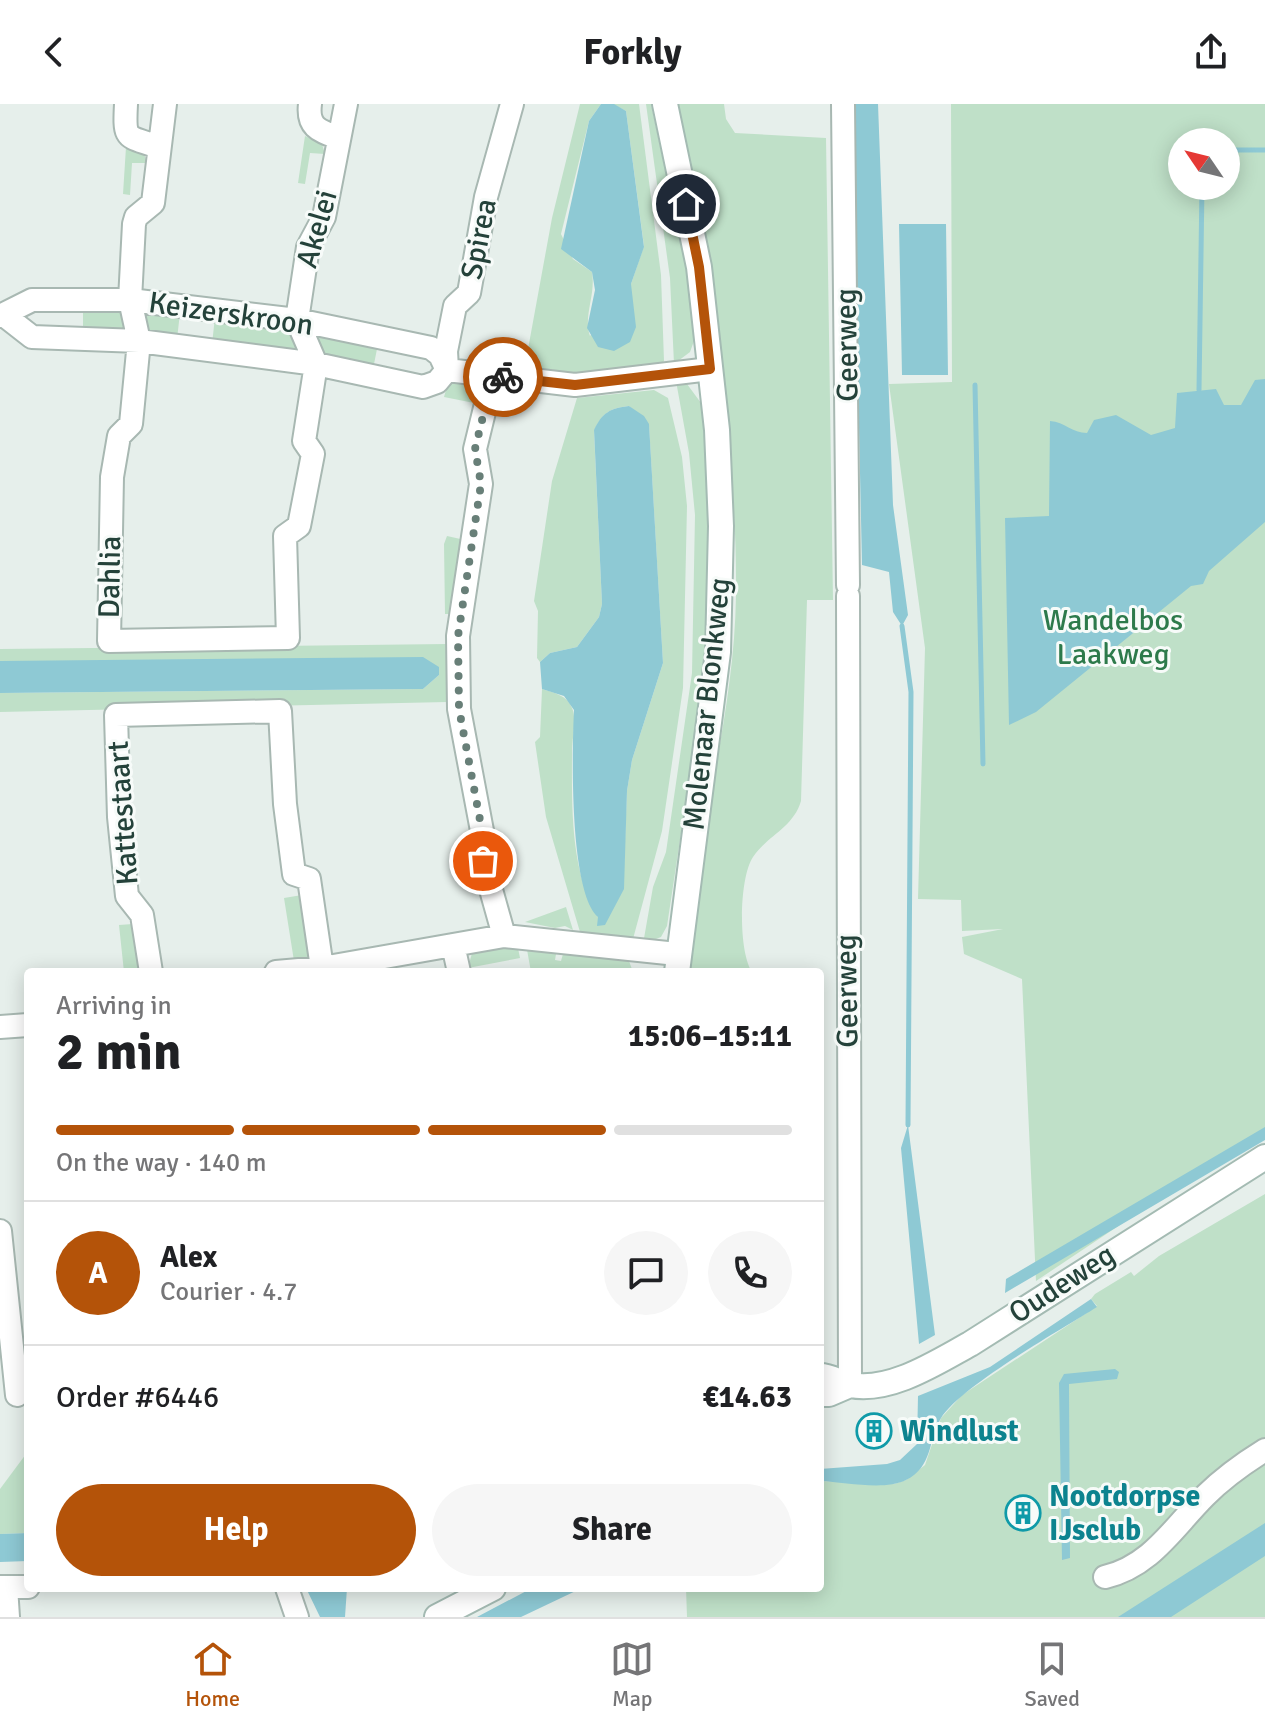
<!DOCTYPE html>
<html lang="en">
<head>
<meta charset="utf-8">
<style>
  body { margin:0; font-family:Signika,sans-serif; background:#f6f6f6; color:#202124; height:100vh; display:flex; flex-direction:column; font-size:30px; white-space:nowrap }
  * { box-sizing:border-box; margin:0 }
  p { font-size:26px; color:#757577 }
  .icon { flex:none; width:44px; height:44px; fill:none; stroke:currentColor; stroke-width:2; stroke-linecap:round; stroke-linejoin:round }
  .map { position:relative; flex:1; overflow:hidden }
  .sheet { position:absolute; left:24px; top:864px; width:800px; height:624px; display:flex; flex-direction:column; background:#fff; border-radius:8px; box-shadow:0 4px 20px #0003 }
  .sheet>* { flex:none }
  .needle { width:52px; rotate:305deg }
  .fabs { position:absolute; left:1168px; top:24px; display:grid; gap:16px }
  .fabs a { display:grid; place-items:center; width:72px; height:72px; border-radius:50%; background:#fff; box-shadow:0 4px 20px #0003; font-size:40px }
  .pin { position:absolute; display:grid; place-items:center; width:68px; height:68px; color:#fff; margin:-34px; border:4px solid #fff; border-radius:50%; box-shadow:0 2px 8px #0007 }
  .courier { position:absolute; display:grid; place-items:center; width:80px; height:80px; margin:-40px; border:6px solid #b45309; border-radius:50%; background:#fff; color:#222; box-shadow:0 2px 10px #0007 }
  .headline em { font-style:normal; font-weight:700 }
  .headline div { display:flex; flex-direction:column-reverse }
  .headline { display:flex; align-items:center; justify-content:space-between; height:136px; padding:0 32px }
  h1 { font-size:52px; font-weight:700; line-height:60px }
  .bar { display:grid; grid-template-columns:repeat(4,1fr); gap:12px 8px; align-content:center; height:96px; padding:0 32px }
  .bar i { height:10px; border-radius:6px; background:#e0e0e0 }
  .bar .on { background:#b45309 }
  .bar p { grid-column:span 4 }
  .line { display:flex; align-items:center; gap:20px; padding:0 32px; border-top:2px solid #e0e0e0 }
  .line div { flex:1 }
  .round { display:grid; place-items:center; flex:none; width:84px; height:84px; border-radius:42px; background:#f6f6f6 }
  .cta { display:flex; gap:16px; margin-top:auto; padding:16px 32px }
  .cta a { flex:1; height:92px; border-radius:48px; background:#b45309; color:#fff; font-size:32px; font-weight:700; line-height:92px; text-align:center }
  .cta a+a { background:#f6f6f6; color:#202124 }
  header { display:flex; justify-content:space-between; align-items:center; height:104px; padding:0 32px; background:#fff; font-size:36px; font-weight:700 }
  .dock { display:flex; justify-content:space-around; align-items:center; height:112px; border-top:2px solid #e0e0e0; background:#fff; font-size:22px; color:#757577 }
  .dock a { display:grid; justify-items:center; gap:4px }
  .dock .on { color:#b45309 }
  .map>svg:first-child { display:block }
  .green { fill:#bfe0c8; fill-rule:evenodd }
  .water { fill:#8ec9d4 }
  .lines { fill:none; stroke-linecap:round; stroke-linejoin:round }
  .stream { stroke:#8ec9d4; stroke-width:5 }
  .street-casing { stroke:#a8b8b2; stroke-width:26 }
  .secondary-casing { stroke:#a4bbb3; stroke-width:28 }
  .street { stroke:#fff; stroke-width:22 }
  .secondary { stroke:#fff; stroke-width:24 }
  .done { stroke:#687f78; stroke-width:8; stroke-dasharray:0 14.4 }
  .route { stroke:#b45309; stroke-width:10 }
  .labels { text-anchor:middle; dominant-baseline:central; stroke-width:6; stroke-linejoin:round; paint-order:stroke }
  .street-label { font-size:30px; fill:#24423a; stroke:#f7fbf9 }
  .park-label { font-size:30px; fill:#2d7a4b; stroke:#f7fbf9 }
  .culture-label { font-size:30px; font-weight:bold; fill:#0d838f; stroke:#f7fbf9; text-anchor:start }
</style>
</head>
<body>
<header><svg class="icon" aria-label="back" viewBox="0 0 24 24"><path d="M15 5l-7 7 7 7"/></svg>Forkly<svg class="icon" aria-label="share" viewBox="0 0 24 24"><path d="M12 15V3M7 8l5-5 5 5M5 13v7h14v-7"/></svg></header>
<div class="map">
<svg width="1265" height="1513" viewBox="0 0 1265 1513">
  <rect width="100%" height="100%" fill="#e6efeb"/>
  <path class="green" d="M580 0H601L589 17 561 130 573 155 592 168C596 191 583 212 590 232L631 180 644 142 626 7 612 0H639L661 171 664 257 659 263 616 269 534 273 536 259 526 256 552 114Z
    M646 0H651L686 164 694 237 690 248 674 260 670 174Z
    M677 0H724L726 15 735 29 826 34 833 496H807L801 697C793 724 768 731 753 753 739 774 738 847 752 868H684C693 741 734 620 736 492 738 329 702 160 677 0Z
    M951 0H1265V1024L1036 1177 1022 875 964 850 962 833 1003 825 962 827 961 796 918 795 925 544 889 280 952 278ZM1182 38H1226V82H1182Z
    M305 32 322 40 325 50 310 49 305 80 298 79Z
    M126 43 144 50 147 59H132L130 91 123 90Z
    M83 202 121 203 127 224 119 230 83 228Z
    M156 206 180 209 177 235 145 227 143 219 146 211Z
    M215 213 291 222 299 244 288 249 212 240Z
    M326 229 378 240 373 265 321 253 314 244 317 233Z
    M458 273 479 278 482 286 479 300 444 293 448 279Z
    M676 277 687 280 701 299 707 365 709 483 704 577 667 822 661 833 643 840 653 783 666 748 692 569 695 411 689 349Z
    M654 286 668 294 682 353 687 402 683 584 662 727 633 835 580 828 546 713 535 638 540 633 542 585C554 589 567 591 572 604 577 614 572 635 572 647 572 701 569 776 604 821L623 785 627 687 632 656 663 559 649 321 629 302C610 304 602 309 594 327L602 500 599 513 577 543 550 549 540 558 537 554 538 507 534 497 552 377 577 294Z
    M447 432 465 436 454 510H445L444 440Z
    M447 540V598L0 608V589L423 585 439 571V563L0 557V545Z
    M302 791 312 854 294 857 284 794Z
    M566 803 573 826 565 822 555 824 525 818Z
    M133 820 140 868H124L119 821Z
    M517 839 520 854 468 864 472 849 480 843Z
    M526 840 557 844 555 856 561 857 563 850 629 857 633 868H531Z
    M1265 1090V1513H687L686 1484H820V1377L894 1380 906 1376 925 1361 941 1314 962 1291 1097 1202 1091 1195 1095 1190 1131 1168 1134 1172 1159 1152Z
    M25 1304H28V1429L0 1430V1385L26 1350Z"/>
  <path class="water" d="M601 0H614L626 7 644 143 631 180 636 223 630 238 614 247 598 243 587 224 595 186 592 168 561 145 589 17Z
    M852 0H878L893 401 908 511 902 522 893 508 889 468 862 461Z
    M899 120H946L948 271H902Z
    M1265 275V418L1209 467 1203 480 1191 482 1036 608 1009 621 1005 414 1049 412 1050 317C1065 318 1072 329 1087 329L1094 316 1116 311 1151 331 1175 324 1177 289 1216 285 1224 301H1241L1255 276Z
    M629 302 644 312 649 320 663 559 632 656 627 687 624 785 605 821 597 822 598 813C569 787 572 646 574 606L564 592 542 585 540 558 550 549 577 543 599 513 602 500 594 326C602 309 610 304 629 302Z
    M423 553 439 563V571L423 585 0 589V557Z
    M908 1021 935 1231 919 1240 901 1044Z
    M1265 1023V1036L1005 1189 1006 1175Z
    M1091 1195 1097 1203C1062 1225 961 1282 941 1314 928 1336 933 1363 906 1376 884 1387 845 1378 820 1377V1365L887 1360 900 1356 917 1340 918 1292 990 1263Z
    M1115 1265 1119 1268 1117 1275 1069 1280 1070 1454 1062 1456 1059 1279 1064 1270Z
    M1265 1419V1452L1171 1513H1118Z
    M28 1429V1457L0 1458V1430Z
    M306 1484H347L345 1513H320Z
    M532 1484H582L521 1513H477Z"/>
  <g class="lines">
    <path class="stream" d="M1226 46H1265
      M975 281 983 660
      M1199 286 1202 82
      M902 522 911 588 908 1021"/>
    <defs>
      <path id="street" d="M126 0C124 38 126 31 158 43
        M165 0 153 99 136 113 134 120 130 196 139 237 131 320 119 332 112 373 109 537 288 534 285 432 299 422 313 350 304 337 316 260 297 216 308 143 324 113 346 0
        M310 0C307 24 320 27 339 34
        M843 0 848 481
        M0 212 32 196H130L297 216 431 244 440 251 447 266
        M5 212 32 233 139 237 316 260 423 283 437 278 447 266
        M447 265 446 247 455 202 469 189 486 93 512 0
        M447 266 575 281 710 265
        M493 271 475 345 481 380 458 532 459 605 483 732V757L504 832
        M848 492 850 1281
        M453 841 459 868
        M151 868 142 811 127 792 119 713 116 611 280 607 285 700 294 770 309 775 322 864
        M276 868 322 864 504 832 677 850
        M0 923 28 921
        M0 1127 17 1291
        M1105 1473C1151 1462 1173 1424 1205 1392 1222 1375 1244 1359 1265 1346
        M0 1483H28
        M6 1483 8 1513
        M287 1484 297 1513"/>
      <path id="secondary" d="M665 0 699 163 717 326 721 422 718 548 677 868
        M820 1272C832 1272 839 1279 850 1281 890 1289 937 1258 970 1240L1265 1053
        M820 1290H829L850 1281
        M437 1513 493 1484"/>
    </defs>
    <use href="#street" class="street-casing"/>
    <use href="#secondary" class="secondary-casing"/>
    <use href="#street" class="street"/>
    <use href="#secondary" class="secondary"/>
  </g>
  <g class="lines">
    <path class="done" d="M483 757V732L459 605 458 532 481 380 475 345 493 271 503 273"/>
    <path class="route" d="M503 273 575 281 710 265 699 163 686 100"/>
  </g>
  <defs>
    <symbol id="building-ring" viewBox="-11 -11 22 22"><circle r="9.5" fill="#f7fbf9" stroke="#0f9aa8" stroke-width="1.5"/><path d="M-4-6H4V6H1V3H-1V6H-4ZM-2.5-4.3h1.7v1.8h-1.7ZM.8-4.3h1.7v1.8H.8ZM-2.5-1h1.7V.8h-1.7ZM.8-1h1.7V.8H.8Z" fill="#0f9aa8"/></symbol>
  </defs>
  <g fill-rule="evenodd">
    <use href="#building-ring" x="854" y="1307" width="40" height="40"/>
    <use href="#building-ring" x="1003" y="1389" width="40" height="40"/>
  </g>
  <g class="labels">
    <g class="street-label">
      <text transform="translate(317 125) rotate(-74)">Akelei</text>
      <text transform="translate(479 135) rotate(-79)">Spirea</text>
      <text transform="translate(231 210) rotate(8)">Keizerskroon</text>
      <text transform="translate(847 241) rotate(-91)">Geerweg</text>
      <text transform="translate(110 473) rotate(-89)">Dahlia</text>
      <text transform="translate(707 600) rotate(-84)">Molenaar Blonkweg</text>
      <text transform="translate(123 709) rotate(-94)">Kattestaart</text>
      <text transform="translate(847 887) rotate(-91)">Geerweg</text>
      <text transform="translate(1062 1180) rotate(-33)">Oudeweg</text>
    </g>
    <g class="park-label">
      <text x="1113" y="516">Wandelbos<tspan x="1113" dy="34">Laakweg</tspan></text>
    </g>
    <g class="culture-label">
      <text x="900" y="1327">Windlust</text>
      <text x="1049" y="1392">Nootdorpse<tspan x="1049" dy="34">IJsclub</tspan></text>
    </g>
  </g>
</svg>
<div class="fabs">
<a><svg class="needle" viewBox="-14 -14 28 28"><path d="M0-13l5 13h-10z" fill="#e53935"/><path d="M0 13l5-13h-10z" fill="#757577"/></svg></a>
</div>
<div class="pin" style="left:483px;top:757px;background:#ea580c"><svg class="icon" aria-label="bag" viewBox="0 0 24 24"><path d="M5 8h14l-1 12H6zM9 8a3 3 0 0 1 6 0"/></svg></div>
<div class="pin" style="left:686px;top:100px;background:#1f2937"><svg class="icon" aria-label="home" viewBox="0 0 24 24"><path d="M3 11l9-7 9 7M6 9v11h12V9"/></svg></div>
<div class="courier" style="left:503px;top:273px"><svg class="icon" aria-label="bike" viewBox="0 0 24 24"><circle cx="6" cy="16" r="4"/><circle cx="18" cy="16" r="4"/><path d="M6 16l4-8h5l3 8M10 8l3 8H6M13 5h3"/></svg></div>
<section class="sheet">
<div class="headline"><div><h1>2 min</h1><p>Arriving in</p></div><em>15:06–15:11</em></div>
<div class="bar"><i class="on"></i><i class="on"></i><i class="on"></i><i></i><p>On the way · 140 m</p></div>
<div class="line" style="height:144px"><b class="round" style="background:#b45309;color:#fff">A</b><div><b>Alex</b><p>Courier · 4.7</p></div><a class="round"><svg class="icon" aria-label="chat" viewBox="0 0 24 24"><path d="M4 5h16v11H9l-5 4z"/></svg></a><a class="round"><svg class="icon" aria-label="phone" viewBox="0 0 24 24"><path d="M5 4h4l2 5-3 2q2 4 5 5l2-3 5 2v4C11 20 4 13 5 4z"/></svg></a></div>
<div class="line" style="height:104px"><div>Order #6446</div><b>€14.63</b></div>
<div class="cta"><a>Help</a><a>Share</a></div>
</section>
</div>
<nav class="dock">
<a class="on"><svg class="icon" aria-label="home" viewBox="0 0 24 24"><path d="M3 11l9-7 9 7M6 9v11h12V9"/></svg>Home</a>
<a><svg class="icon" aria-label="map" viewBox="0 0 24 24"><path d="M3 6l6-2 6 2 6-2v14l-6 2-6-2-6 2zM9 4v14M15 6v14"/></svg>Map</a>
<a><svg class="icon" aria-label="saved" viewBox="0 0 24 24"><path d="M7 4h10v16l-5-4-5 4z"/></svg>Saved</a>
</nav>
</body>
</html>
